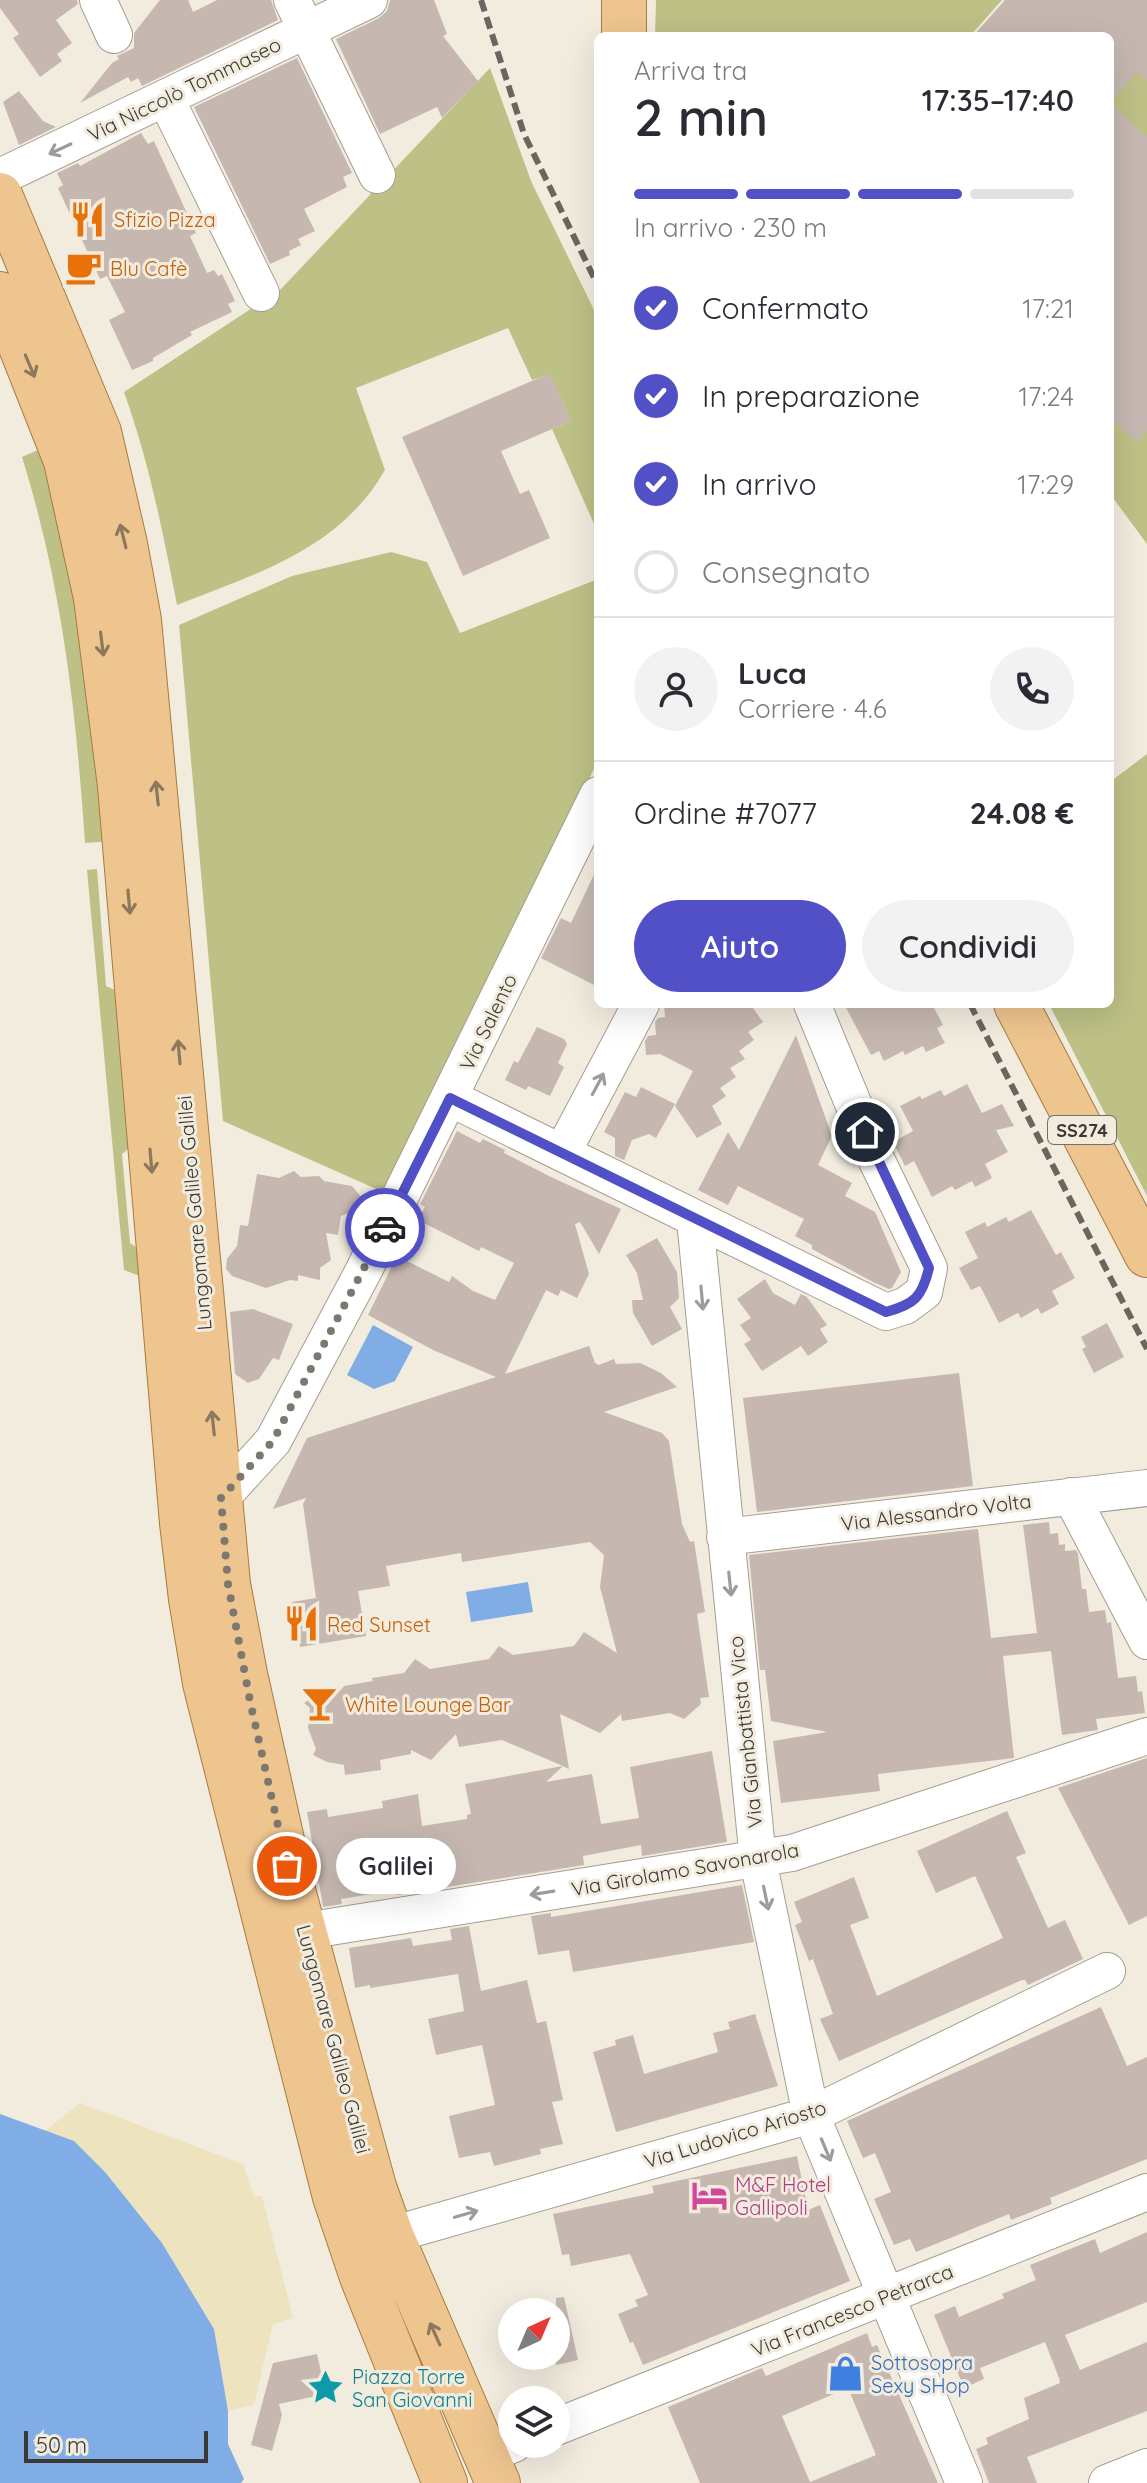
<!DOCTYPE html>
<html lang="it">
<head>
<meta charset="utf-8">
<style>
  body { margin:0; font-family:Quicksand,sans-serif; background:#f2f2f3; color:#2b2b33; height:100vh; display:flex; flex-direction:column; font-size:30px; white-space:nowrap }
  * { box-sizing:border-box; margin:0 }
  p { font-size:26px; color:#7c7c81 }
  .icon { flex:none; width:44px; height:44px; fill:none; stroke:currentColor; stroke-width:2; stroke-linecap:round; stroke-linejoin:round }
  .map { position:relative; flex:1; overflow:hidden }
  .side { position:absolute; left:594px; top:32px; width:520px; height:976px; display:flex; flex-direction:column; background:#fff; border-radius:12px; box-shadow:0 8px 32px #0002 }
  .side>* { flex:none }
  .needle { width:52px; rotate:44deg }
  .fabs { position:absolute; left:498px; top:2298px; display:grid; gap:16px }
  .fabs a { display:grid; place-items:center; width:72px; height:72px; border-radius:50%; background:#fff; box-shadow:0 8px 32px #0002; font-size:40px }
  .scale { position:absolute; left:24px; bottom:20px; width:184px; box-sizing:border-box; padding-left:8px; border:4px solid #3c3934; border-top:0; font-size:22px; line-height:28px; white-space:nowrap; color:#3c3934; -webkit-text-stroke:6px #f2ecdf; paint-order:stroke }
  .pin { position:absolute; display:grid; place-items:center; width:68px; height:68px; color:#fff; margin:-34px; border:4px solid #fff; border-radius:50%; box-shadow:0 2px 8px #0007 }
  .courier { position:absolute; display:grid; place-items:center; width:80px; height:80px; margin:-40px; border:6px solid #5250c7; border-radius:50%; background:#fff; color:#222; box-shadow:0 2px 10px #0007 }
  .bubble { position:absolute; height:56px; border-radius:28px; background:#fff; box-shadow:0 8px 32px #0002; font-size:26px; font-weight:600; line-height:56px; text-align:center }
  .overview em { font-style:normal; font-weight:600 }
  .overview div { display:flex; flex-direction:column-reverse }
  .overview { display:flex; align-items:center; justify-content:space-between; height:136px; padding:0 40px }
  h1 { font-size:52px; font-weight:600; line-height:60px }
  .bar { display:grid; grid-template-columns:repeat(4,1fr); gap:12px 8px; align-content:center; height:96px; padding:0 40px }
  .bar i { height:10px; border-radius:6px; background:#e1e1e2 }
  .bar .on { background:#5250c7 }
  .bar p { grid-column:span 4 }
  .line { display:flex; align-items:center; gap:20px; padding:0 40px; border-top:2px solid #e1e1e2 }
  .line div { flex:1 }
  .round { display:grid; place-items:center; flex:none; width:84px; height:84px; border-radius:42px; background:#f2f2f3 }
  ol { padding:0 40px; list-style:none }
  li { display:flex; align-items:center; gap:24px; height:88px }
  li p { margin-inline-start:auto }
  li .icon { padding:8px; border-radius:50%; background:#5250c7; color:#fff; stroke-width:4 }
  li:last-child { color:#7c7c81 }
  li i { width:44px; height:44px; border:4px solid #e1e1e2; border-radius:50% }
  .cta { display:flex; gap:16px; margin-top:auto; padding:16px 40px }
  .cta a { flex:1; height:92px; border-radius:48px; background:#5250c7; color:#fff; font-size:32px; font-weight:600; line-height:92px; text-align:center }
  .cta a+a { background:#f2f2f3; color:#2b2b33 }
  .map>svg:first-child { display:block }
  .green { fill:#bdc186 }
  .sand { fill:#ede3be }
  .water { fill:#81ade6 }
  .building { fill:#c6b8b1; fill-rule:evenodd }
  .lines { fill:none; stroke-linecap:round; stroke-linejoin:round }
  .minor-casing { stroke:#a49d91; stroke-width:38 }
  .major-casing { stroke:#a87b3e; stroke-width:46 }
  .minor { stroke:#fff; stroke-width:36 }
  .major { stroke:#eec58f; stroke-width:44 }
  .rail { stroke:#6a665f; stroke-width:6; stroke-dasharray:12 6; stroke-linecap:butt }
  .oneway { stroke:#9e9c9a }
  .oneway2 { stroke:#8c785d }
  .done { stroke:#7c7870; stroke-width:8; stroke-dasharray:0 14.4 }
  .route { stroke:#5250c7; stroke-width:10 }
  .labels { text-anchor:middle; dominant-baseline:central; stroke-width:6; stroke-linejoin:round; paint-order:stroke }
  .shield { fill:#f2ecdf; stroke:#736f67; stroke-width:2 }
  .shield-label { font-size:18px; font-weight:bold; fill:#3c3934 }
  .street-label { font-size:20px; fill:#3c3934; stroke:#f2ecdf }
  .food-label { font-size:20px; fill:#c56008; stroke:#f2ecdf; text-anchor:start }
  .hotel-label { font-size:20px; fill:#b23c85; stroke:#f2ecdf; text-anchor:start }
  .shop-label { font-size:20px; fill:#366cbe; stroke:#f2ecdf; text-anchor:start }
  .culture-label { font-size:20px; fill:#0d838f; stroke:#f2ecdf; text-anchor:start }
</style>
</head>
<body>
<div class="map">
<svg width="1147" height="2483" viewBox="0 0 1147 2483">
  <rect width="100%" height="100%" fill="#f2ecdf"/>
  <path class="green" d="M656 0H1002L970 36H655Z
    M1147 0V544L1110 494V36H975Z
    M490 68 531 181 598 318V533L552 429 571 421 550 374 532 380 508 328 356 388 385 470C339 550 257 573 177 605 163 532 149 462 124 392L281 289Z
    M47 446 75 556 111 841 85 843C76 710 62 585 22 457Z
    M391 552 427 562 460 633 598 579V761L383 1192 223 1121 179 625 292 576Z
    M1147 754V1196L1049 1004H1110V782Z
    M97 869 106 986 124 994 137 1142 122 1154 130 1243 145 1253 150 1280 124 1270 87 870Z"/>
  <path class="sand" d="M80 2103 243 2164 254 2197 262 2196 293 2318 273 2324 254 2405 228 2411 214 2329 162 2243 105 2172 45 2131Z"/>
  <path class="water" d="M373 1325 413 1347 395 1381 374 1389 347 1375Z
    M528 1582 533 1612 471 1622 466 1592Z
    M0 2114 74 2141 105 2172 162 2243 214 2329 228 2411V2444L244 2479 241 2483H0Z"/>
  <path class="building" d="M0 0H77L78 4 56 20 72 43 57 54 62 61 40 77 13 38 19 34 0 8Z
    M160 0H188L193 12 217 0H271L278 20 142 86 138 78 131 82 128 77 80 103 112 63 119 59 117 56 134 48V33Z
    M390 0H434L447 34 443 36 478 81 442 118 437 107 380 134 336 39 379 18 387 11Z
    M1005 0H1147V81L1137 72 1110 103V36H973Z
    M297 58 352 173 343 177 347 187 304 209 315 231 298 239 301 245 289 251 290 255 270 264 194 107Z
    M19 91 43 121 56 127 19 145 3 102Z
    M1110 103 1147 137V430L1136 442 1110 418Z
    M141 133 148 144 154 141 196 233 190 236 207 273 214 270 218 276 222 274 235 301 228 304 232 312 190 332 192 335 153 358V361L132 370 109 320 125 312 107 276 100 279 58 188 63 185 57 173 78 163 80 166Z
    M550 373 571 421 501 451 520 494 529 490 550 538 463 576 402 437Z
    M598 866V987L541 958 561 918 571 923Z
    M664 1004H750L763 1022 748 1032 754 1040 739 1051 745 1059 730 1068 736 1077 720 1088 726 1096 712 1106 722 1124 697 1138 675 1106 693 1071 660 1054 646 1055 645 1041 648 1036 656 1035 655 1022 658 1018 665 1017Z
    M844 1004H932L943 1025 937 1028 945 1043 926 1052 923 1046 905 1055 903 1051 884 1061 879 1051 871 1055Z
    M537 1027 564 1039 567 1044 558 1063 564 1067 550 1096 528 1086 526 1090 505 1080 514 1061 518 1063Z
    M796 1035 832 1136 818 1165 852 1183 845 1196 875 1212 901 1272 892 1288 889 1289 873 1282 812 1249V1245L795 1236 804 1219 738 1186 728 1205 698 1190 728 1132 739 1150Z
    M967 1084 982 1113 1002 1104 1014 1126 996 1130 1008 1152 985 1164 992 1178 975 1187 972 1181 955 1190 952 1186 932 1197 914 1161 905 1166 893 1142 913 1131 900 1106 920 1096 922 1099 941 1090 944 1096Z
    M641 1087 675 1104 656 1138 649 1134 632 1140 624 1160 615 1156V1138L604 1132 625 1092 636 1097Z
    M457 1131 480 1143 483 1139 505 1150 504 1153 551 1177 621 1209 599 1254 580 1222 575 1224 589 1274 577 1298 561 1290 558 1296 546 1290 505 1374 589 1346 595 1363 599 1365 614 1359 616 1364 640 1363 661 1373 677 1387 604 1412 662 1433 669 1441 682 1524 690 1542 694 1541 705 1612 697 1614 709 1697 700 1698 701 1704 684 1719 670 1713 622 1721 621 1714 600 1733 560 1714 569 1769 563 1766 546 1782 592 1774 601 1824 639 1818 630 1767 712 1751 727 1842 642 1856 641 1845 583 1856 584 1865 447 1887 433 1886 434 1889 397 1895 396 1890 341 1899 342 1904 323 1907 307 1812 327 1809 328 1817 383 1808 382 1801 418 1794 422 1826 467 1819V1815L471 1814 465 1784 563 1766 502 1740 459 1747 456 1734 431 1760 411 1750V1754L380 1760 381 1770 345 1775 344 1765 327 1762 313 1755 316 1749 308 1728 310 1708 304 1703 326 1689 373 1681 372 1678 404 1673 415 1659 430 1669 489 1659 499 1646 513 1655 574 1646 584 1632 617 1653 600 1587 604 1555 590 1542 462 1562 461 1553 386 1566 390 1586 358 1591 366 1636 300 1647 292 1602 316 1598 303 1504 306 1498 273 1509 307 1438 496 1377 433 1350 368 1315 397 1256 449 1282 452 1276 473 1291 495 1300 514 1263 481 1247 479 1251 418 1220 425 1207 420 1204Z
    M294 1171 301 1177 319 1176 324 1181 352 1186 362 1198 360 1208 341 1216 338 1235 326 1233 331 1260 320 1268V1280L298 1275V1281L290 1280 266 1288 232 1276 226 1269 227 1259 237 1246 240 1225 248 1226 257 1174 279 1178Z
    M1031 1210 1056 1255 1061 1252 1075 1278 1052 1291 1059 1304 1041 1314 1038 1308 1021 1318 1018 1313 999 1323 980 1286 971 1290 959 1268 978 1258 965 1232 985 1222 987 1227 1006 1217 1009 1222Z
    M657 1238 677 1272 679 1298 670 1307 682 1329 652 1346 633 1313 632 1300H643L637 1273 626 1255Z
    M765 1279 773 1293 795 1305 801 1294 807 1297 827 1325 820 1329 828 1342 808 1356 801 1346 762 1371 744 1344 751 1340 740 1325 751 1318 737 1299Z
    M253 1309 293 1324 279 1360 273 1358 259 1379 248 1383 235 1374 230 1312Z
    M1107 1323 1124 1357 1094 1373 1082 1349 1086 1347 1081 1337Z
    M959 1373 973 1486 757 1512 743 1398Z
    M1049 1522 1050 1534 1058 1533 1059 1545 1065 1544V1551L1076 1550 1078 1554 1082 1589H1086L1089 1612 1105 1610 1107 1623 1111 1622 1118 1678 1136 1676 1138 1692 1142 1691 1145 1713 1096 1719 1098 1730 1062 1735 1051 1651 1003 1656 1014 1758 878 1774 880 1791 781 1803 773 1741 827 1732 771 1721 765 1670H760L749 1555 978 1529 991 1638 1037 1633 1023 1525Z
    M1147 1758V1916L1129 1925 1058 1788Z
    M1007 1811 1026 1853 1016 1857 1048 1928 1065 1920 1083 1959 1028 1985 1025 1980H1022L839 2061 820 2019 833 2014 813 1959 809 1961 795 1925 802 1922 794 1902 854 1877 869 1918 850 1925 877 1996 1003 1938 975 1876 936 1893 917 1851Z
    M742 1885 754 1942 573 1972 569 1950 538 1955 531 1916 551 1913V1917Z
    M469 1926 481 1991 527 1980 537 2023 546 2021 563 2100 552 2102 563 2144 540 2149 541 2154 494 2166 490 2152 459 2158 449 2116 495 2105 482 2045 436 2055 428 2019 464 2011 458 1974 370 1988V1985L355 1988 349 1948 411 1938 413 1946 452 1940 450 1929Z
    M1101 2007 1127 2066 1147 2057V2159L1050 2198 1052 2204 1011 2220 1009 2214 916 2252 910 2239 894 2245 874 2199 891 2192 875 2153 863 2158 847 2121Z
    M755 2014 778 2086 616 2132 593 2052 616 2045 615 2040 633 2035 644 2074 718 2052 713 2033 730 2029 728 2022Z
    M797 2156 808 2210 820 2205 850 2281 643 2365 633 2342 630 2343 618 2314 638 2306 635 2300 648 2295 630 2254 571 2266 569 2254 562 2255 553 2214 654 2193 652 2186Z
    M1147 2232V2302L1065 2335 1080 2370 1147 2342V2411L1027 2457 1037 2483H989L976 2449 988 2444 986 2438 1029 2419 1024 2398 1060 2383 1059 2378 1045 2342 980 2368 984 2379 964 2388 934 2315 955 2306 959 2317 1004 2298 1002 2294 1036 2280 1030 2265 1095 2239 1100 2253Z
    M564 2297 578 2360 556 2365V2298Z
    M867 2333 872 2347 877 2345 938 2483H700L668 2407 762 2368 766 2376ZM848 2388 876 2455 810 2482 782 2416Z
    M317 2354 326 2394 279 2404 282 2415 272 2451 251 2445 273 2363Z"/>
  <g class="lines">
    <defs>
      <path id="minor" d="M98 0 114 35
        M292 0 377 175
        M166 99 261 293
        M0 177 369 0
        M450 1098 886 1312 905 1306 924 1292 929 1268 877 1161 812 1004
        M562 1153 641 1004
        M695 1220 758 1860 811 2115 964 2483
        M1071 1496 1147 1641
        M199 1500 221 1498 273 1441 364 1270 598 795
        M725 1537 1147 1488
        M305 1931 792 1853 1147 1736
        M391 2235 811 2115 1107 1971
        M556 2427 1147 2192
        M486 2455 514 2444
        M1107 2483 1147 2467"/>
      <path id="major" d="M624 36V0
        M0 195 99 432 125 544 139 620 228 1584 245 1674 294 1894 374 2187 391 2235 498 2483
        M0 294 66 461 96 598 120 786 182 1523 191 1599 205 1683 335 2197 362 2277 445 2483
        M1016 1004 1147 1255"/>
    </defs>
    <use href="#minor" class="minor-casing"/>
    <use href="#major" class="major-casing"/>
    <use href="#minor" class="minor"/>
    <use href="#major" class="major"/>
    <path class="rail" d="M481 0 524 134 598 286
      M970 1004 1147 1349"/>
  </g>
  <defs><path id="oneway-shaft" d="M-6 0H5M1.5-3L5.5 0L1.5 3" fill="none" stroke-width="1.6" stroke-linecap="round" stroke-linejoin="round" transform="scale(2)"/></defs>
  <g class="oneway">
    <use href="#oneway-shaft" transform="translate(60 149) rotate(155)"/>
    <use href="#oneway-shaft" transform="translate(598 1084) rotate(-62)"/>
    <use href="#oneway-shaft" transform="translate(702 1298) rotate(85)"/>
    <use href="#oneway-shaft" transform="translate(730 1584) rotate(84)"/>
    <use href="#oneway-shaft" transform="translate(542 1893) rotate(171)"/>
    <use href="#oneway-shaft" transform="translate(766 1898) rotate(78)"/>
    <use href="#oneway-shaft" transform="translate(826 2150) rotate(67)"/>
    <use href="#oneway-shaft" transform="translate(466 2214) rotate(-16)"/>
  </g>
  <g class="oneway2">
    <use href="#oneway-shaft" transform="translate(30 366) rotate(67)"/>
    <use href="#oneway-shaft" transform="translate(123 536) rotate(-104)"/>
    <use href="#oneway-shaft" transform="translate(102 644) rotate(83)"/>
    <use href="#oneway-shaft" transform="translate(157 793) rotate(-96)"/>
    <use href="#oneway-shaft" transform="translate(129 902) rotate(85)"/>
    <use href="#oneway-shaft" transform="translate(179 1052) rotate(-95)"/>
    <use href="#oneway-shaft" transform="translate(151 1161) rotate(85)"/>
    <use href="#oneway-shaft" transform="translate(213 1423) rotate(-96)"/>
    <use href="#oneway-shaft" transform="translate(435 2334) rotate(-114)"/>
  </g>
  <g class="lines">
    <path class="done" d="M287 1866 250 1701 228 1584 221 1498 273 1441 385 1228"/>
    <path class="route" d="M385 1228 450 1098 886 1312C915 1304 922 1297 929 1268L865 1132"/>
  </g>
  <defs>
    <symbol id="restaurant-bare" viewBox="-9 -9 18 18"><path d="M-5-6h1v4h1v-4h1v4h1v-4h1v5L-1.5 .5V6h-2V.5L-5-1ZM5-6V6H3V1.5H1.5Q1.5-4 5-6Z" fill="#e8710a" stroke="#f2ecdf" stroke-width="2.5" paint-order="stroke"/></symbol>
    <symbol id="cafe-bare" viewBox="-9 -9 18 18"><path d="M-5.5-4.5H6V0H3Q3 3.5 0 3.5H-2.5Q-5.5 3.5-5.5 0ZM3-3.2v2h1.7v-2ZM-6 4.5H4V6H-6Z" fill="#e8710a" stroke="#f2ecdf" stroke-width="2.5" paint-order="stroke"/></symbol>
    <symbol id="bar-bare" viewBox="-9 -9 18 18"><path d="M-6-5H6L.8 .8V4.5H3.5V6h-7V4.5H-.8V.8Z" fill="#e8710a" stroke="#f2ecdf" stroke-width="2.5" paint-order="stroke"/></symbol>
    <symbol id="hotel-bare" viewBox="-9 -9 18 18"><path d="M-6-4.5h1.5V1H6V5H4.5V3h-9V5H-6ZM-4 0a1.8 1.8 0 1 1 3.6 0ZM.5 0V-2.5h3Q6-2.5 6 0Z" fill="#d1479c" stroke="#f2ecdf" stroke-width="2.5" paint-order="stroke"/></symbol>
    <symbol id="shop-bare" viewBox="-9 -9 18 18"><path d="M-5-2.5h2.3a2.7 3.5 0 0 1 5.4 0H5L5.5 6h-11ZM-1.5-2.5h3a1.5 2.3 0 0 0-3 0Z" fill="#3f7fe0" stroke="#f2ecdf" stroke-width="2.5" paint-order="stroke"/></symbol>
    <symbol id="sight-bare" viewBox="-9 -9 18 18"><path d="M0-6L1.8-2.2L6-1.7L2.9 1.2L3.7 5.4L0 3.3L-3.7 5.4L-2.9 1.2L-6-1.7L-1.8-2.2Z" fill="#0f9aa8" stroke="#f2ecdf" stroke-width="2.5" paint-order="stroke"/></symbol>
  </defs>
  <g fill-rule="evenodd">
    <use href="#restaurant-bare" x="62" y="194" width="51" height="51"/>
    <use href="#cafe-bare" x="58" y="242" width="51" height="51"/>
    <use href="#restaurant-bare" x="276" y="1598" width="51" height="51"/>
    <use href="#bar-bare" x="294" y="1678" width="51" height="51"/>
    <use href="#hotel-bare" x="684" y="2170" width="51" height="51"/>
    <use href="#shop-bare" x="820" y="2348" width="51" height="51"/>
    <use href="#sight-bare" x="300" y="2362" width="51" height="51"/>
  </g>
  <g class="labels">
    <rect class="shield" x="1048" y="1116" width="68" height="28" rx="6"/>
    <g class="shield-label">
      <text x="1082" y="1130">SS274</text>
    </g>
    <g class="street-label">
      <text transform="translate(184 89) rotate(-26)">Via Niccolò Tommaseo</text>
      <text transform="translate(488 1022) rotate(-64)">Via Salento</text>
      <text transform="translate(194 1213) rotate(-95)">Lungomare Galileo Galilei</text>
      <text transform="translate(936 1512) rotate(-7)">Via Alessandro Volta</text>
      <text transform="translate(745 1732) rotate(-96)">Via Gianbattista Vico</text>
      <text transform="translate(685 1869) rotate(-10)">Via Girolamo Savonarola</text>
      <text transform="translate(334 2039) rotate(75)">Lungomare Galileo Galilei</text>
      <text transform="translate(735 2134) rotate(-17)">Via Ludovico Ariosto</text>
      <text transform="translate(852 2310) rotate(-22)">Via Francesco Petrarca</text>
    </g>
    <g class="food-label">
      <text x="114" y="219">Sfizio Pizza</text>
      <text x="110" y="268">Blu Cafè</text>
      <text x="327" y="1624">Red Sunset</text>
      <text x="345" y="1704">White Lounge Bar</text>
    </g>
    <g class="hotel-label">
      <text x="735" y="2184">M&amp;F Hotel<tspan x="735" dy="23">Gallipoli</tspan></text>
    </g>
    <g class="shop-label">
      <text x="871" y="2362">Sottosopra<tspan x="871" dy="23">Sexy SHop</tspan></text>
    </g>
    <g class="culture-label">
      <text x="352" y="2376">Piazza Torre<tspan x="352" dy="23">San Giovanni</tspan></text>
    </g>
  </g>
</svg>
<div class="fabs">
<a><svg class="needle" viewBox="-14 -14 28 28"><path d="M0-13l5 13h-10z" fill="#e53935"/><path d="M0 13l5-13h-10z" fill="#7c7c81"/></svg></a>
<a><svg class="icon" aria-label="layers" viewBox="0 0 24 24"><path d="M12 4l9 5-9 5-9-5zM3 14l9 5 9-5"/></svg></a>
</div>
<div class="scale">50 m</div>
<div class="pin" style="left:287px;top:1866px;background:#ea580c"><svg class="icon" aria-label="bag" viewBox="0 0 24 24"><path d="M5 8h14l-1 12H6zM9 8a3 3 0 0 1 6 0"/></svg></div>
<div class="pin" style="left:865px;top:1132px;background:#1f2937"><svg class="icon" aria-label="home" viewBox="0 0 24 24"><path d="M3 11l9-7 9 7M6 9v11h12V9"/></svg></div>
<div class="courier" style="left:385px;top:1228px"><svg class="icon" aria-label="car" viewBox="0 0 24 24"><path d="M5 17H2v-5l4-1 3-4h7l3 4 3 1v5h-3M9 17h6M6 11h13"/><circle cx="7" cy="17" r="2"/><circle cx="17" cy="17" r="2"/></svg></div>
<div class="bubble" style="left:336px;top:1838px;width:120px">Galilei</div>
<section class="side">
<div class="overview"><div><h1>2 min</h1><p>Arriva tra</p></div><em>17:35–17:40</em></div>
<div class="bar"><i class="on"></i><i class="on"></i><i class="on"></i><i></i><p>In arrivo · 230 m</p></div>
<ol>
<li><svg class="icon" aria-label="check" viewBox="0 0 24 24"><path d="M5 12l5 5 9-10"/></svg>Confermato<p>17:21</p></li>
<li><svg class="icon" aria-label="check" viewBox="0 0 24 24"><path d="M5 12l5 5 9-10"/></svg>In preparazione<p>17:24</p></li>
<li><svg class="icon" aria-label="check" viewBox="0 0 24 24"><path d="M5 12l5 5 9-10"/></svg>In arrivo<p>17:29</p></li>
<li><i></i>Consegnato</li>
</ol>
<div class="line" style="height:144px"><a class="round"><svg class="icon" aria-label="person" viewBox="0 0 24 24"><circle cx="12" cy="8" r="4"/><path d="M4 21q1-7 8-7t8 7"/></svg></a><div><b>Luca</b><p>Corriere · 4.6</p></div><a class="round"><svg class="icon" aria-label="phone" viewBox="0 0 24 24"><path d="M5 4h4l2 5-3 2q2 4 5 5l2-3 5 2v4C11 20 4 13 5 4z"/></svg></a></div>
<div class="line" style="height:104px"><div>Ordine #7077</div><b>24.08 €</b></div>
<div class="cta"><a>Aiuto</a><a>Condividi</a></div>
</section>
</div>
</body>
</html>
